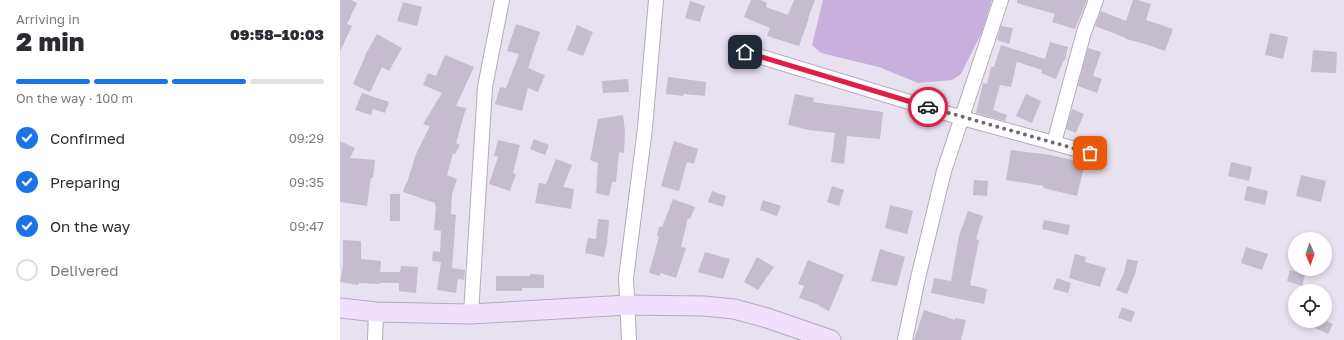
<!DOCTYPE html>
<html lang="en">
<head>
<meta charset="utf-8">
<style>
  body { margin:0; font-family:"Golos Text",sans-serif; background:#f7f7f7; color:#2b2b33; height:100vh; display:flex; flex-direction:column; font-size:15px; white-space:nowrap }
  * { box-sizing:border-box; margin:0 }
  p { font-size:13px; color:#7c7c81 }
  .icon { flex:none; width:22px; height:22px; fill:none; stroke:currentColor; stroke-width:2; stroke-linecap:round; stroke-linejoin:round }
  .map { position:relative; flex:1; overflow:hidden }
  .sheet { display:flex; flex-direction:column; background:#fff; width:340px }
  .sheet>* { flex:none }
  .needle { width:26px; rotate:178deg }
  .fabs { position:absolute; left:948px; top:232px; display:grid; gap:8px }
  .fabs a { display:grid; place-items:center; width:44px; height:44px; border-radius:50%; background:#fff; box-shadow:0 2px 6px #0003; font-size:20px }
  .pin { position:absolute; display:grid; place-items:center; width:34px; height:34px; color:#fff; margin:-17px; border-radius:8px; box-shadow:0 2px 6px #0006 }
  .courier { position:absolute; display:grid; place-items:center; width:40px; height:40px; margin:-20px; border:3px solid #e11d48; border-radius:50%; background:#fff; color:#222; box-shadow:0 1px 5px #0007 }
  .head em { font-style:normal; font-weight:800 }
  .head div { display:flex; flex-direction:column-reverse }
  .head { display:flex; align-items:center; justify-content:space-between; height:68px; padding:0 16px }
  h1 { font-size:26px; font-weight:800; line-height:30px }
  .bar { display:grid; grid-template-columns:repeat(4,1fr); gap:6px 4px; align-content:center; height:48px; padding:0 16px }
  .bar i { height:5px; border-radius:3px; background:#e1e1e2 }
  .bar .active { background:#1a73e8 }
  .bar p { grid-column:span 4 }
  ol { padding:0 16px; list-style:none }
  li { display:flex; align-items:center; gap:12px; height:44px }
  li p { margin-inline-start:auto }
  li .icon { padding:4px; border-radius:50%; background:#1a73e8; color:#fff; stroke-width:4 }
  li:last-child { color:#7c7c81 }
  li i { width:22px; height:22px; border:2px solid #e1e1e2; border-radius:50% }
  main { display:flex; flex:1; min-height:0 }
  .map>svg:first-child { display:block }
  .green { fill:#c7afde }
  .building { fill:#c5bdcd }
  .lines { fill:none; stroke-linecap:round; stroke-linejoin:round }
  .street-casing { stroke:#b3abba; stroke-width:16 }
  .secondary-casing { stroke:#b3abba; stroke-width:21 }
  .street { stroke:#fff; stroke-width:14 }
  .secondary { stroke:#f0e0fe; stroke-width:19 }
  .done { stroke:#6e6973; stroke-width:4; stroke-dasharray:0 7.2 }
  .route { stroke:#e11d48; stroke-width:5 }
</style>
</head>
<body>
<main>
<section class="sheet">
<div class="head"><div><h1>2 min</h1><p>Arriving in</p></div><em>09:58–10:03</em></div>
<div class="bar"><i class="active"></i><i class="active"></i><i class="active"></i><i></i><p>On the way · 100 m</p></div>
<ol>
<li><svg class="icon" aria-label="check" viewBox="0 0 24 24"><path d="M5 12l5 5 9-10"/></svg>Confirmed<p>09:29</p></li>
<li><svg class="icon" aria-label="check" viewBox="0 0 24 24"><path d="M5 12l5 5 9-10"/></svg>Preparing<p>09:35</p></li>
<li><svg class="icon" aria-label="check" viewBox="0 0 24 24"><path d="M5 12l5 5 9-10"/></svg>On the way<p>09:47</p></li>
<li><i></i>Delivered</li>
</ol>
</section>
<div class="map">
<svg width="1004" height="340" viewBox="0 0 1004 340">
  <rect width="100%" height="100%" fill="#e8e1f0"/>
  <path class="green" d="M483 0H652L642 32 621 74 612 80 578 83 539 67 481 53 472 45Z"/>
  <path class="building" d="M0 0H11L17 3 7 24 12 26 0 51Z
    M411 0H421L427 3 426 7 448 15 454 0H475L468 18H469L459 46 427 36 430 28 404 17Z
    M677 0H747L735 29 712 22 715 14 677 3Z
    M793 0H798L811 4 806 20 833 29 825 51 802 43 786 39V38L755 26 761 11 786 21Z
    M350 1 365 6 360 22 345 18Z
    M63 2 82 7 77 26 57 21Z
    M176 24 200 32 188 68 205 75 198 92 188 88 182 111 155 104 160 87 166 88 179 54 167 51Z
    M237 25 253 32 243 56 227 50Z
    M661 26 673 28 669 44 657 40Z
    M930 33 948 37 943 59 925 55Z
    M37 34 62 48 49 71 42 67 30 92 13 84 25 57H24Z
    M710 42 728 47 725 60H724L716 79 701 73 702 70 677 62 671 87 660 85 653 110 667 115 665 121 636 113 643 83 647 84 651 67H654L661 45 705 59Z
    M748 48 761 52 753 76 762 79 757 93 738 86Z
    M973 50 997 52 996 73 971 72Z
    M105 55 134 67 116 106 126 108 116 143 120 145 115 154 113 153 107 175 117 179 112 194 111 214 116 215 112 268 125 270 124 280 118 279 116 293 97 290 101 262 92 261 93 251 100 252 101 231 94 230 96 206H95V203L63 192 66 183H67L76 154 90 126 83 124 102 93 83 85 88 73 96 76Z
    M328 77 366 82 365 96 344 94 343 96 326 94Z
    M288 79 289 92 263 93 262 81Z
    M22 93 49 102 45 113 33 109 31 115 15 110Z
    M455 94 474 98 473 102 543 112 540 139 507 136 504 164 491 162 495 133 469 130 448 125Z
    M686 94 701 101 692 123 676 116Z
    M732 109 744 114 736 133 726 129Z
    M283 115 285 132 284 153 279 152 276 182H272L269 196 256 193 258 163 250 160 258 119Z
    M194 139 209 145 205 155 190 149Z
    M158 140 180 145 173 173 176 174 170 191 149 184 158 157 154 156Z
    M0 141 15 148 10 158 35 160 33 178H31L27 206 0 202Z
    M334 141 358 149 354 164 347 162 339 191 321 186Z
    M671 150 711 155 745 163 737 196 703 188 704 186 666 180Z
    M216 159 232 165 223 187 234 189 231 209 195 203 199 183 206 184Z
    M891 162 912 167 909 181 888 176Z
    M961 175 986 181 981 202 956 196Z
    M634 180 648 181 647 196 633 195Z
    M492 186 504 190 499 206 487 202Z
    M907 186 928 191 925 205 904 200Z
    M372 191 386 196 383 207 368 202Z
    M50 194H60V221H50Z
    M333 199 355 207 350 219 348 218 341 247 346 248 336 278 320 273V276L309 273 319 236H317L319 227H322Z
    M423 200 441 206 437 216 420 210Z
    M550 205 573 211 567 234 545 228Z
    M628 211 643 216 636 239 639 240 630 285 647 289 644 304 591 293 594 278 611 281 619 236Z
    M258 219 269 220 267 243 264 257 245 253 248 238 256 239Z
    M704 220 730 225 728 235 702 229Z
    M3 240 21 241V259L41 261 40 272H60L61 266 78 267 76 293 59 291V283H40L39 284 19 283 18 285 0 282 3 265Z
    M906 247 928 254 922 270 901 263Z
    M540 249 565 257 557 286 531 281Z
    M365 252 390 259 383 279 358 272Z
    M735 254 746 257 745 262 766 268 760 287 729 278Z
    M417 257 434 267 418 290 404 282Z
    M787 259 798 261 795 274 787 294 776 290 784 273Z
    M468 260 504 275 489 311 479 306V305L459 298 464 286 458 284Z
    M950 270 965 275 962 286 947 281Z
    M190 274 204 275V288H182V291H156V276H190Z
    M717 278 731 283 728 293 713 289Z
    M782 307 795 312 791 322 778 318Z
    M584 310 615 320V318L626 320 621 340H574Z
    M979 321H986L993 324 988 334 975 328Z"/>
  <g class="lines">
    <defs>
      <path id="street" d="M405 52 622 118 750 153
        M714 143 744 32 756 0
        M131 314 145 87 162 0
        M35 340 36 312
        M289 340 286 278 305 128 316 0
        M565 340 578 278 604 171 661 0"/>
      <path id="secondary" d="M0 308 36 312 131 314 288 305 364 306 394 309 427 318 491 340"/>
    </defs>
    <use href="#street" class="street-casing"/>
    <use href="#secondary" class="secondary-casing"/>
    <use href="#street" class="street"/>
    <use href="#secondary" class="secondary"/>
  </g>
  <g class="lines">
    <path class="done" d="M588 107 750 153"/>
    <path class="route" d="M405 52 588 107"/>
  </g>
</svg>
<div class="fabs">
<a><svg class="needle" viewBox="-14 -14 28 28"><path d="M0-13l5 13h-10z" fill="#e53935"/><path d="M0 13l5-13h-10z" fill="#7c7c81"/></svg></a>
<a><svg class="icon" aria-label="locate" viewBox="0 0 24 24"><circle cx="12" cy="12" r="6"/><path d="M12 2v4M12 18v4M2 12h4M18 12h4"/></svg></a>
</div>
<div class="pin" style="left:750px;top:153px;background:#ea580c"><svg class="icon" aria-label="bag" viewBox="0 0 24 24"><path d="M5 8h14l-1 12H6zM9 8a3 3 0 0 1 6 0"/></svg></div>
<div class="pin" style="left:405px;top:52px;background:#1f2937"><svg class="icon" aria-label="home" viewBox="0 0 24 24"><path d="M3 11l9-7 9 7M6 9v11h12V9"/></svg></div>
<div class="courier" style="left:588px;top:107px"><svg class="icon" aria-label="car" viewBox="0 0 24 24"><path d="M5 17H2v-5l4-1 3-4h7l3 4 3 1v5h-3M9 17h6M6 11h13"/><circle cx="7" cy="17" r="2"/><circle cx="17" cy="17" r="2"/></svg></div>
</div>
</main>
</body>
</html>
